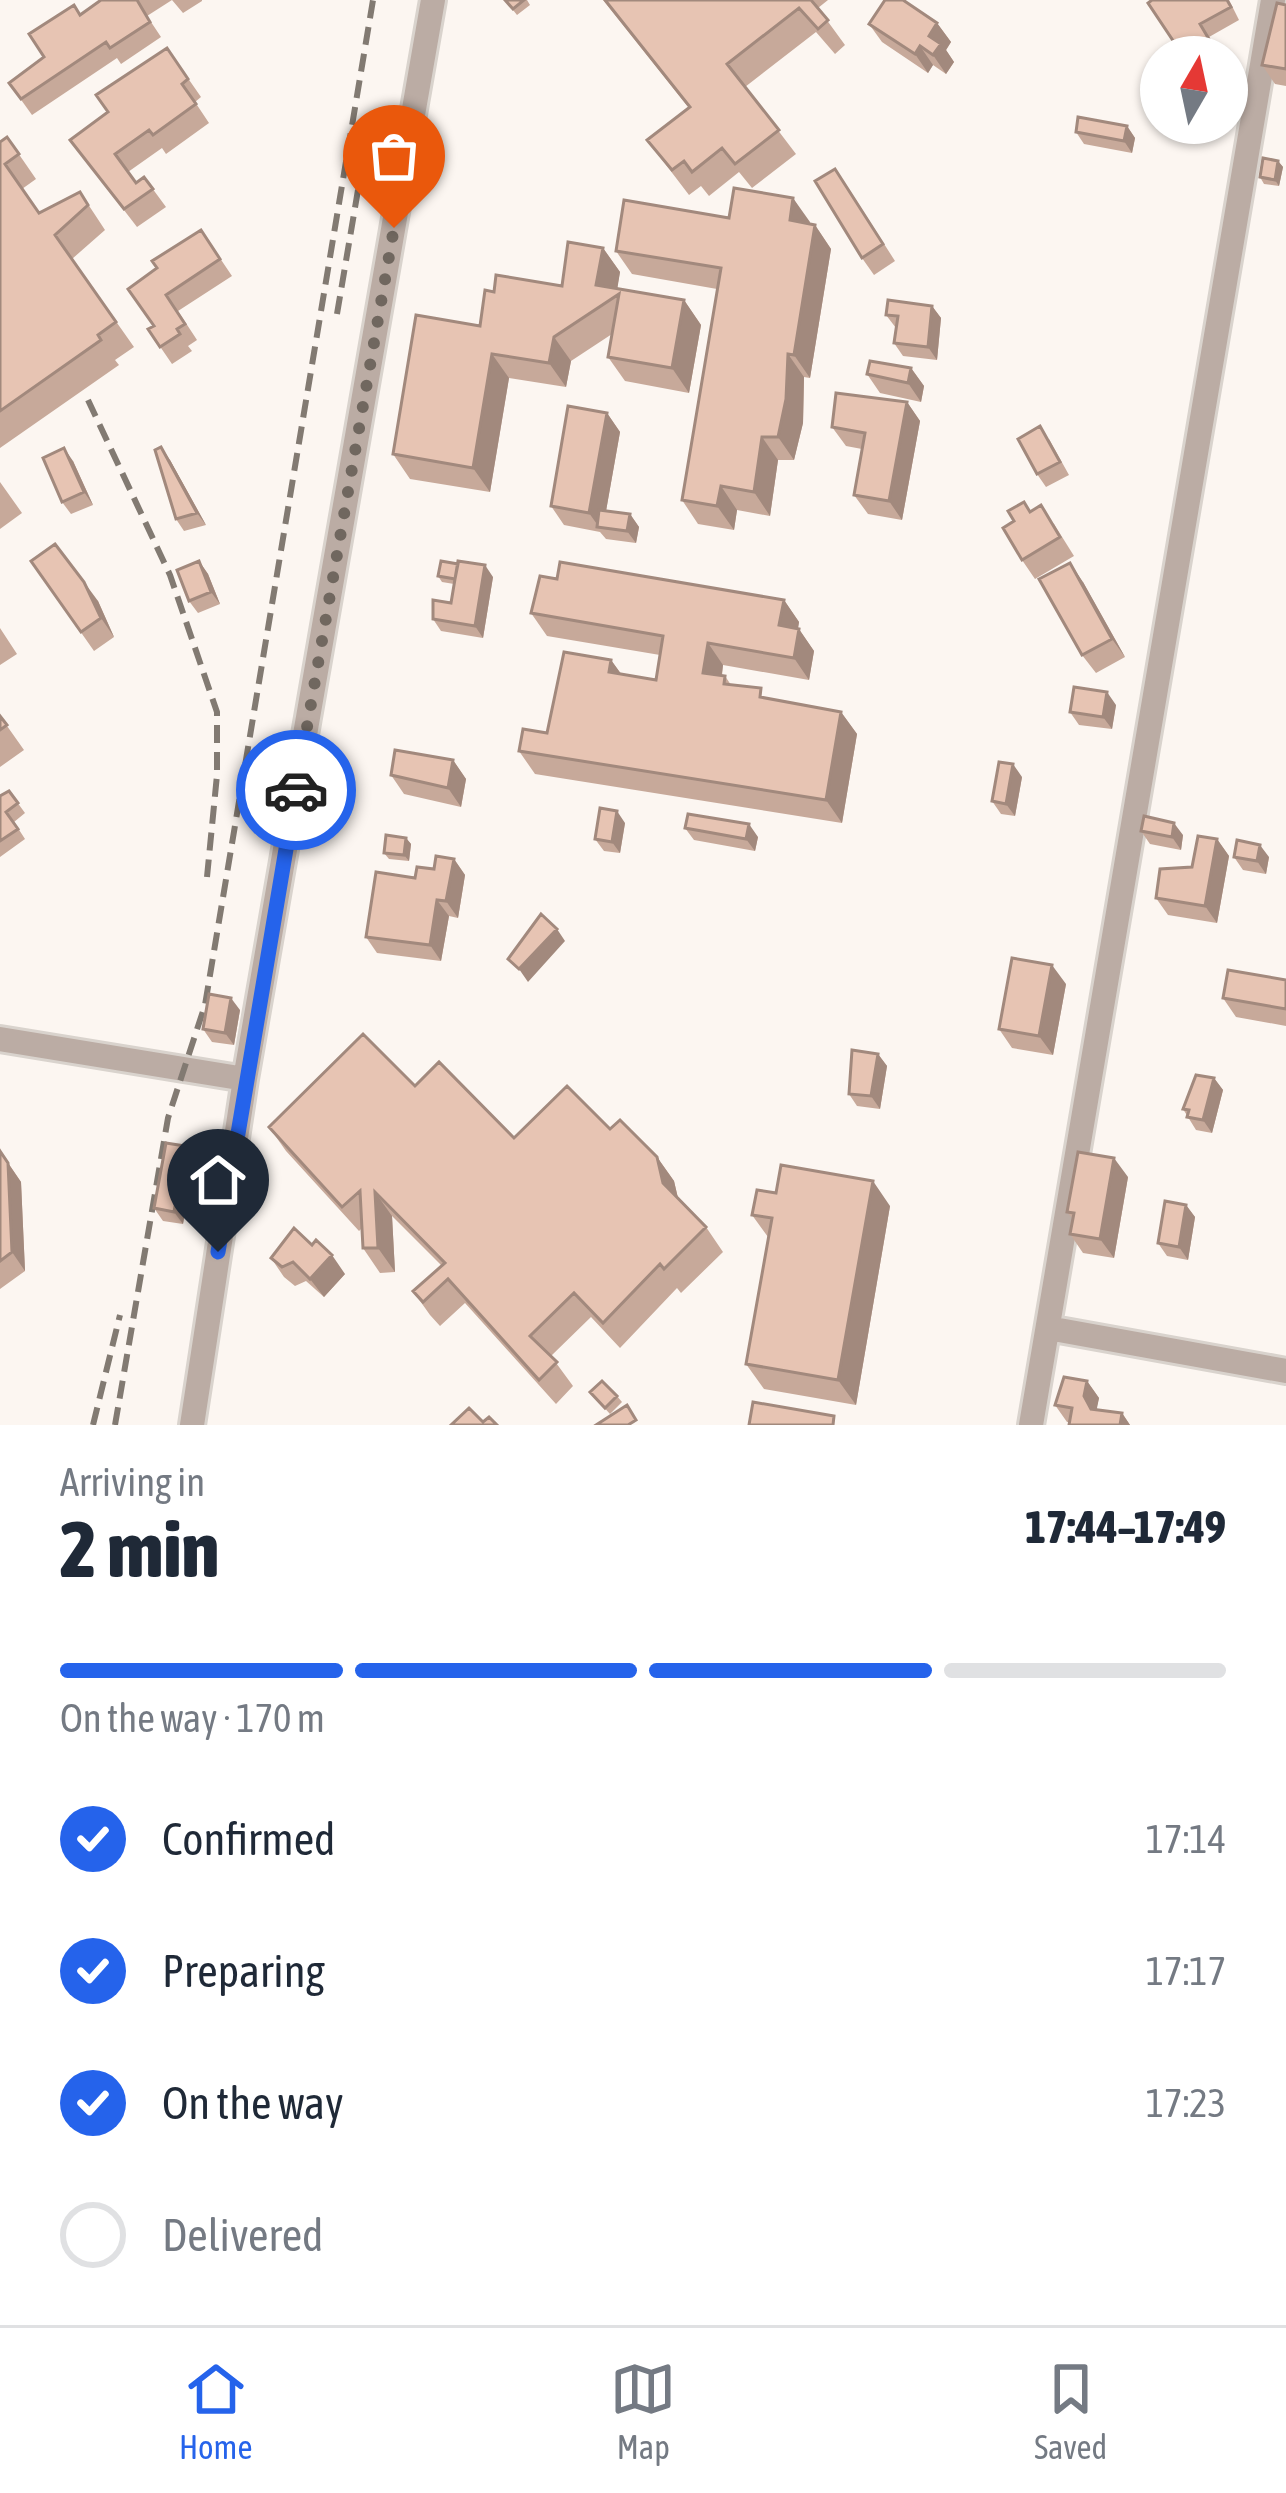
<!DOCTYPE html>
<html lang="en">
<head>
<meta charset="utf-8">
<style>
  body { margin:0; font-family:"Asap Condensed",sans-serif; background:#f2f2f3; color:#1f2937; height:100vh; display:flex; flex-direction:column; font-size:45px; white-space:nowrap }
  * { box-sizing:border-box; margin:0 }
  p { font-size:39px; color:#747a83 }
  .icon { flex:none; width:66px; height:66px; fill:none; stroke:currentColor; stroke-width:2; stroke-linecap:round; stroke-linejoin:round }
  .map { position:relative; height:1425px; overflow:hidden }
  .panel { display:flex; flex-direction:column; background:#fff; flex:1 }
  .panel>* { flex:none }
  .needle { width:78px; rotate:9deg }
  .fabs { position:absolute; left:1140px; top:36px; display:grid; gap:24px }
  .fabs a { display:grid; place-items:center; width:108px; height:108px; border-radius:50%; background:#fff; box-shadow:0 3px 9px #0004; font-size:60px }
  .pin { position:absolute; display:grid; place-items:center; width:102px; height:102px; color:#fff; margin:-123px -51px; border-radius:50% 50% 50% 0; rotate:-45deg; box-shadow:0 0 12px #0007 }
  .pin .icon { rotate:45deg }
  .courier { position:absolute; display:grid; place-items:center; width:120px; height:120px; margin:-60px; border:9px solid #2563eb; border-radius:50%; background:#fff; color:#222; box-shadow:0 3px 15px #0007 }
  .head em { font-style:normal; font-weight:800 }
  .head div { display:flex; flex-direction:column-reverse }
  .head { display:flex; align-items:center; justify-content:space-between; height:204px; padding:0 60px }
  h1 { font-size:78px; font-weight:800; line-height:90px }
  .bar { display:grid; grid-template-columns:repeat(4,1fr); gap:18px 12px; align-content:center; height:144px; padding:0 60px }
  .bar i { height:15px; border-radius:9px; background:#e0e1e3 }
  .bar .active { background:#2563eb }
  .bar p { grid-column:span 4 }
  ol { padding:0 60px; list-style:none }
  li { display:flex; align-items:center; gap:36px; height:132px }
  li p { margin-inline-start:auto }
  li .icon { padding:12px; border-radius:50%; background:#2563eb; color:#fff; stroke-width:4 }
  li:last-child { color:#747a83 }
  li i { width:66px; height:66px; border:6px solid #e0e1e3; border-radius:50% }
  .menu { display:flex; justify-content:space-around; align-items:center; height:168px; border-top:3px solid #e0e1e3; background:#fff; font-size:33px; color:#747a83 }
  .menu a { display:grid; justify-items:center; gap:6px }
  .menu .active { color:#2563eb }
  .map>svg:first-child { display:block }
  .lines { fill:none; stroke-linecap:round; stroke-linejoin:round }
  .minor-casing { stroke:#d9d3cd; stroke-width:30 }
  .minor { stroke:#bbaca4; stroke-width:24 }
  .rail { stroke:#827a72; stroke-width:6; stroke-dasharray:18 9; stroke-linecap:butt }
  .wall { fill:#c7a99a }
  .shaded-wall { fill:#a2897d }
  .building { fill:#e7c4b3; stroke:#a2897d; stroke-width:3 }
  .done { stroke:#70675f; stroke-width:12; stroke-dasharray:0 21.6 }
  .route { stroke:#2563eb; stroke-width:15 }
</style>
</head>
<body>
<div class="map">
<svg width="1286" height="1425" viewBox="0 0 1286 1425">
  <rect width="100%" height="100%" fill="#fcf6f1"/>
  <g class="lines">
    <defs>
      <path id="minor" d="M0 1039 245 1079
        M1048 1328 1286 1371
        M192 1425 245 1079 433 0
        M1031 1425 1273 0"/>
    </defs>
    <use href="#minor" class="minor-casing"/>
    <use href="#minor" class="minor"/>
    <path class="rail" d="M337 314 359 184
      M88 400 170 575 217 712V775L207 877
      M93 1425 120 1315
      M115 1425 168 1118 205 1005 373 0"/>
  </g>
  <path class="wall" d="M101 0H202V1L183 13 172 0 147 16 161 37 121 64 117 58 32 115 9 83 44 57 81 15Z
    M505 0H527L530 5 517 15Z
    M603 0H828L818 8 845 45 835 54 816 32 745 87 796 154 752 188 739 172 709 196 701 186 689 195 647 140 689 108Z
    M1152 0H1229L1239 20 1209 37 1221 57H1184Z
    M1286 5V86L1275 84 1262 65Z
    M937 23 951 42 946 50 954 62 946 74 933 65 928 73 882 42 869 24Z
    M167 48 201 97 195 102 209 123 166 154 162 148 128 172 136 183 144 177 166 207 137 227 70 140 108 112Z
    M1127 126 1135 138 1132 153 1084 144 1076 132Z
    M7 137 36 179 22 189 39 213 80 192 105 230 72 259 134 347 115 360 119 365 0 448V142Z
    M1278 161 1283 167 1279 186 1264 184 1260 177Z
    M847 186 895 261 874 275 862 258Z
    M793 198 809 224 815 225 831 249 810 378 804 377 803 423 794 460H778L770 516 737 510 734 530 698 524 682 500 717 289 632 274 616 251Z
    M201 230 232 276 178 311 197 340 188 346 192 351 172 364 148 329 153 326 157 268Z
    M603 248 620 272 617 288 684 300 701 325 689 393 625 381 608 357 612 334 571 361 566 387 509 378 490 492 410 479 393 454 480 326 494 292 562 286Z
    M932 306 941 318 937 360 903 356 894 343 896 328 886 315Z
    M911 368 924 386 921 402 880 393 867 374Z
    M907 402 920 421 902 520 868 514 854 495 862 449 846 446 832 427Z
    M607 413 620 432 606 511 630 514 639 527 636 543 606 539 600 532 564 525 551 506Z
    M1049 439 1069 475 1046 487 1037 474Z
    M170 460 206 525 184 531 176 519Z
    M73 461 93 505 71 514 62 502Z
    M0 482 22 513 0 529Z
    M1031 511 1054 524 1074 556 1035 579 1022 560Z
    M31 561 98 601 114 637 94 651Z
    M199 561 208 574 220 604 198 613 189 601Z
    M438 576 493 577 483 638 441 631 433 619 451 603 454 584 442 582Z
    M557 579 784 600 799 622 798 628 814 651 809 680 723 665 722 676H725L731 685 769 699 841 712 857 734 842 823 535 774 519 751 547 733 611 660 621 674 656 680 660 655 547 636 531 613Z
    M1083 582 1125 657 1096 673 1082 655Z
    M0 628 17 654 0 665Z
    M1116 705 1112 729 1079 725 1070 712Z
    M0 716 24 750 0 767Z
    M453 760 466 779 461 807 404 794 391 775Z
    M1022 777 1015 816 1001 814 992 801Z
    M9 791 25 813 14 822 25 839 0 857V796Z
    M625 823 620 853 604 851 595 839Z
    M685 828 758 837 755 851 694 840Z
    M1141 831 1183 835 1181 850 1150 844Z
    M406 838 411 844 409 861 389 859 384 853Z
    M1217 839 1229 856 1217 923 1168 915 1156 898 1192 867Z
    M1234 857H1269L1266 874 1243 870Z
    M454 859 465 875 458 918 449 916 441 961 377 953 366 937 415 878Z
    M1286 980V1026L1236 1017 1223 998Z
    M1066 984 1053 1055 1012 1048 999 1029Z
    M240 1010 234 1045 212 1042 203 1029Z
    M878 1054 887 1066 880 1109 857 1106 849 1094Z
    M1214 1078 1223 1090 1212 1133 1196 1130 1183 1109Z
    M415 1086 514 1138 610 1129 657 1157 674 1181 678 1198 706 1227 723 1252 681 1293 677 1288 620 1348 591 1317 551 1356 573 1386 556 1404 465 1303 440 1326 430 1315 413 1291 442 1266 392 1216 395 1272 380 1273 363 1248 362 1228 359 1231 286 1151 269 1127Z
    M0 1151 21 1182 25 1271 0 1289Z
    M194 1159 183 1224 163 1221 154 1208Z
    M1128 1177 1114 1258 1083 1253 1070 1234 1073 1219 1067 1212Z
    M776 1193 890 1206 856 1405 764 1389 746 1364 768 1237 752 1215Z
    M1186 1205 1195 1217 1188 1260 1167 1256 1158 1243Z
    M271 1258 345 1274 324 1297 306 1281 295 1286 284 1277Z
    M1087 1381 1099 1398 1096 1410 1122 1413 1130 1425H1069V1422H1067L1055 1405Z
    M590 1392 617 1396 622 1402 610 1414Z"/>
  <path class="shaded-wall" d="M937 23 951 42 946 50 954 62 946 74 933 55 929 36Z
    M920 46 933 65 928 73 915 54Z
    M1127 126 1135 138 1132 153 1124 141Z
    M1278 161 1283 167 1279 186 1275 180Z
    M793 198 810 222 806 244 790 220Z
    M815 225 831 249 810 378 794 355Z
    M603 248 620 272 616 297 596 285Z
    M684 300 701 325 689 393 672 368Z
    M932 306 941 318 937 360 928 347Z
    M554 337 571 361 566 387 549 363Z
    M492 354 509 378 490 492 473 468Z
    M788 354 804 377 803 423 794 460 778 437Z
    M911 368 924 386 921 402 908 383Z
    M907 402 920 421 902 520 889 501Z
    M607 413 620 432 603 528 599 527 589 513Z
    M762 437 778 460 770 516 754 492Z
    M161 447 170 460 206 525 197 513Z
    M64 448 73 461 93 505 84 492Z
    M721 486 737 510 734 530 717 506Z
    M630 514 639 527 636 543 627 531Z
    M199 561 208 574 220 604 211 592Z
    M1070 563 1083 582 1125 657 1112 639Z
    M485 565 493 577 483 638 475 626Z
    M84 582 98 601 114 637 101 618Z
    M784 600 799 622 795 647 779 625Z
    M799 629 814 651 809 680 794 658Z
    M708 643 723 665 719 695 703 673Z
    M611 660 627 682 609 672Z
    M1107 692 1116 705 1112 729 1103 717Z
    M841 712 857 734 842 823 826 800Z
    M453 760 466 779 461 807 448 788Z
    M1013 764 1022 777 1015 816 1006 804Z
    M617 811 625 823 620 853 612 842Z
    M1174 823 1183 835 1181 850 1172 837Z
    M749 824 758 837 755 851 746 839Z
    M406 838 411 844 409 861 404 855Z
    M1217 839 1229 856 1217 923 1205 906Z
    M1260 845 1269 857 1266 874 1257 861Z
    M454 859 465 875 458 918 446 901Z
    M437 900 449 916 441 961 430 945Z
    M557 929 565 941 528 982 519 969Z
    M1052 965 1066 984 1053 1055 1039 1036Z
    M231 998 240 1010 234 1045 225 1033Z
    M878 1054 887 1066 880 1109 871 1096Z
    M1214 1078 1223 1090 1212 1133 1203 1120Z
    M185 1146 194 1159 183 1224 174 1212Z
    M657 1157 674 1181 680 1207 663 1183Z
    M1114 1158 1128 1177 1114 1258 1100 1239Z
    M8 1163 21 1182 25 1271 12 1252Z
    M873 1181 890 1206 856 1405 838 1380Z
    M375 1192 392 1216 395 1272 378 1248Z
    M1186 1205 1195 1217 1188 1260 1179 1247Z
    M332 1255 345 1274 324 1297 310 1279Z
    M1087 1381 1099 1398 1096 1413 1091 1409 1084 1396Z
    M1122 1413 1130 1425H1120Z"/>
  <path class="building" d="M101 0H137L150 22 110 48 106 42 21 99 9 83 44 57 29 34 74 5 80 15Z
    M505 0H524L513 9Z
    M605 0H811L828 20 818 29 799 8 727 64 779 130 735 164 722 148 692 172 684 161 672 170 647 140 690 107Z
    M885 0H903L937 23 929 36 941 44 933 55 920 46 915 54 869 24Z
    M1152 0H1227L1231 7 1200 24 1216 51 1206 57H1184L1148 3Z
    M1277 3 1286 5V69L1262 65Z
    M167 48 188 79 182 84 196 104 153 135 149 130 115 154 136 183 144 177 153 189 124 209 70 140 108 112 96 95Z
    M1078 117 1127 126 1124 141 1076 132Z
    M7 137 19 154 5 164 39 213 80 192 88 205 55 235 116 322 98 335 101 340 0 411V142Z
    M1263 158 1278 161 1275 180 1260 177Z
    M835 169 883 244 862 258 815 181Z
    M734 188 793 198 790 220 815 225 794 355 788 354 786 399 778 437H762L754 492 721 486 717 506 682 500 721 268 616 251 624 200 729 218Z
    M201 230 220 259 166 295 185 324 177 329 180 334 160 347 148 329 154 326 128 289 157 268 152 261Z
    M568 242 603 248 596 285 684 300 672 368 608 357 619 294 554 337 549 363 492 354 473 468 393 454 416 315 480 326 485 290 494 292 496 275 562 286Z
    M888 300 932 306 928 347 894 343 898 316 886 315Z
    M870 361 911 368 908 383 867 374Z
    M836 393 907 402 889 501 854 495 865 433 832 427Z
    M568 406 607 413 589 513 551 506Z
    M1040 426 1060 462 1037 474 1018 439Z
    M161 447 197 513 176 519 155 450Z
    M64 448 84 492 62 502 43 458Z
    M1024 502 1030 512 1041 505 1060 537 1022 560 1003 528 1014 521 1008 511Z
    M599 510 630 514 627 531 597 527Z
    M55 544 84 582 101 618 81 632 31 561Z
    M199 561 211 592 189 601 177 570Z
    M441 561 458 564 455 579 438 576Z
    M458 561 485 565 475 626 433 619V600L451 603Z
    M560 562 784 600 779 625 799 629 794 658 708 643 703 673 725 676 724 684 761 688 760 697 841 712 826 800 519 751 523 729 547 733 564 652 611 660 609 672 656 680 663 636 531 613 540 576 557 579Z
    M1070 563 1112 639 1082 655 1039 579Z
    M1074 687 1107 692 1103 717 1070 712Z
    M0 716 7 725 0 730Z
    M395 750 453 760 448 788 391 775Z
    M999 762 1013 764 1006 804 992 801Z
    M9 791 18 803 6 812 18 829 0 841V796Z
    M600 808 617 811 612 842 595 839Z
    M688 814 749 824 746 839 685 828Z
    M1144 816 1174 823 1172 837 1141 831Z
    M386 835 406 838 404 855 384 853Z
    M1198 836 1217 839 1205 906 1156 898 1160 869 1192 867Z
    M1237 840 1260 845 1257 861 1234 857Z
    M436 856 454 859 446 901 437 900 430 945 366 937 376 872 415 878 417 867 434 869Z
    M541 914 557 929 519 969 508 959Z
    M1012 958 1052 965 1039 1036 999 1029Z
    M1228 970 1286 980V1009L1223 998Z
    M209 994 231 998 225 1033 203 1029Z
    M363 1034 415 1086 439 1062 514 1138 567 1086 610 1129 620 1120 657 1157 663 1183 706 1227 664 1269 660 1264 603 1323 574 1293 530 1336 557 1362 539 1380 448 1279 423 1302 413 1291 445 1263 375 1192 378 1248H363L360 1191 342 1207 269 1127Z
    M852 1050 878 1054 871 1096 849 1094Z
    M1196 1075 1214 1078 1203 1120 1187 1117 1189 1110 1183 1109Z
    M166 1143 185 1146 174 1212 154 1208Z
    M0 1151 8 1163 12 1252 0 1261Z
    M1078 1152 1114 1158 1100 1239 1070 1234 1074 1213 1067 1212Z
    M781 1165 873 1181 838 1380 746 1364 772 1218 752 1215 757 1190 776 1193Z
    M1165 1201 1186 1205 1179 1247 1158 1243Z
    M294 1228 312 1245 316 1240 332 1255 310 1279 293 1262 282 1267 271 1258Z
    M1064 1377 1087 1381 1084 1396 1091 1409 1122 1413 1120 1425H1069L1072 1408 1055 1405Z
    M602 1381 617 1396 605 1408 590 1392Z
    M753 1402 834 1416 833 1425H749Z
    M627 1405 636 1420 628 1425H596Z
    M469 1408 483 1422 489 1417 497 1425H451Z"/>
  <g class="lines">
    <path class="done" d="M296 790 394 228"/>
    <path class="route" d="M218 1252 296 790"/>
  </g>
</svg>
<div class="fabs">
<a><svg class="needle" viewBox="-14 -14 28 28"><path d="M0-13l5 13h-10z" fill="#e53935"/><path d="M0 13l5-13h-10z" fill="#747a83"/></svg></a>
</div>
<div class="pin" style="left:394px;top:228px;background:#ea580c"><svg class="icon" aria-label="bag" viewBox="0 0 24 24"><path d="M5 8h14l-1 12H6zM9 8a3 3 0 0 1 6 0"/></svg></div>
<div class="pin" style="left:218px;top:1252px;background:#1f2937"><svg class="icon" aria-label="home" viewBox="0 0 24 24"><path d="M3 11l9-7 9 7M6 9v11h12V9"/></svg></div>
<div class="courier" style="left:296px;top:790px"><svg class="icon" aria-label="car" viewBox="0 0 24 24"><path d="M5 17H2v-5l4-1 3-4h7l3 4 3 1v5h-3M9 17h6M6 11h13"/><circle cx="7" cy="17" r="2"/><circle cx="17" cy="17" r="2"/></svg></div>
</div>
<section class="panel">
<div class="head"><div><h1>2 min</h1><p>Arriving in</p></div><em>17:44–17:49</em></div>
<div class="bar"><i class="active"></i><i class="active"></i><i class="active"></i><i></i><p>On the way · 170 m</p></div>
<ol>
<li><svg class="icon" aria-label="check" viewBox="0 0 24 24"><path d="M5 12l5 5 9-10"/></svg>Confirmed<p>17:14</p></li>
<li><svg class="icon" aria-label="check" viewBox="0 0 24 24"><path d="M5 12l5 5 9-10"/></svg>Preparing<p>17:17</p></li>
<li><svg class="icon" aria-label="check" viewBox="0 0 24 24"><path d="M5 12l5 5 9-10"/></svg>On the way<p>17:23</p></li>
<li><i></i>Delivered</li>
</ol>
</section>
<nav class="menu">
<a class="active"><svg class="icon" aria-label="home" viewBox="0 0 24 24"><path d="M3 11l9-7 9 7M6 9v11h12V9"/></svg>Home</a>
<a><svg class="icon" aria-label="map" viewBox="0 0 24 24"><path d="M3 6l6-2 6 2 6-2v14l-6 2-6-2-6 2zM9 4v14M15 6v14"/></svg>Map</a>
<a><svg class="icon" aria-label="saved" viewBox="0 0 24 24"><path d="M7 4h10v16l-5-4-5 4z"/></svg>Saved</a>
</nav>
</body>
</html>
